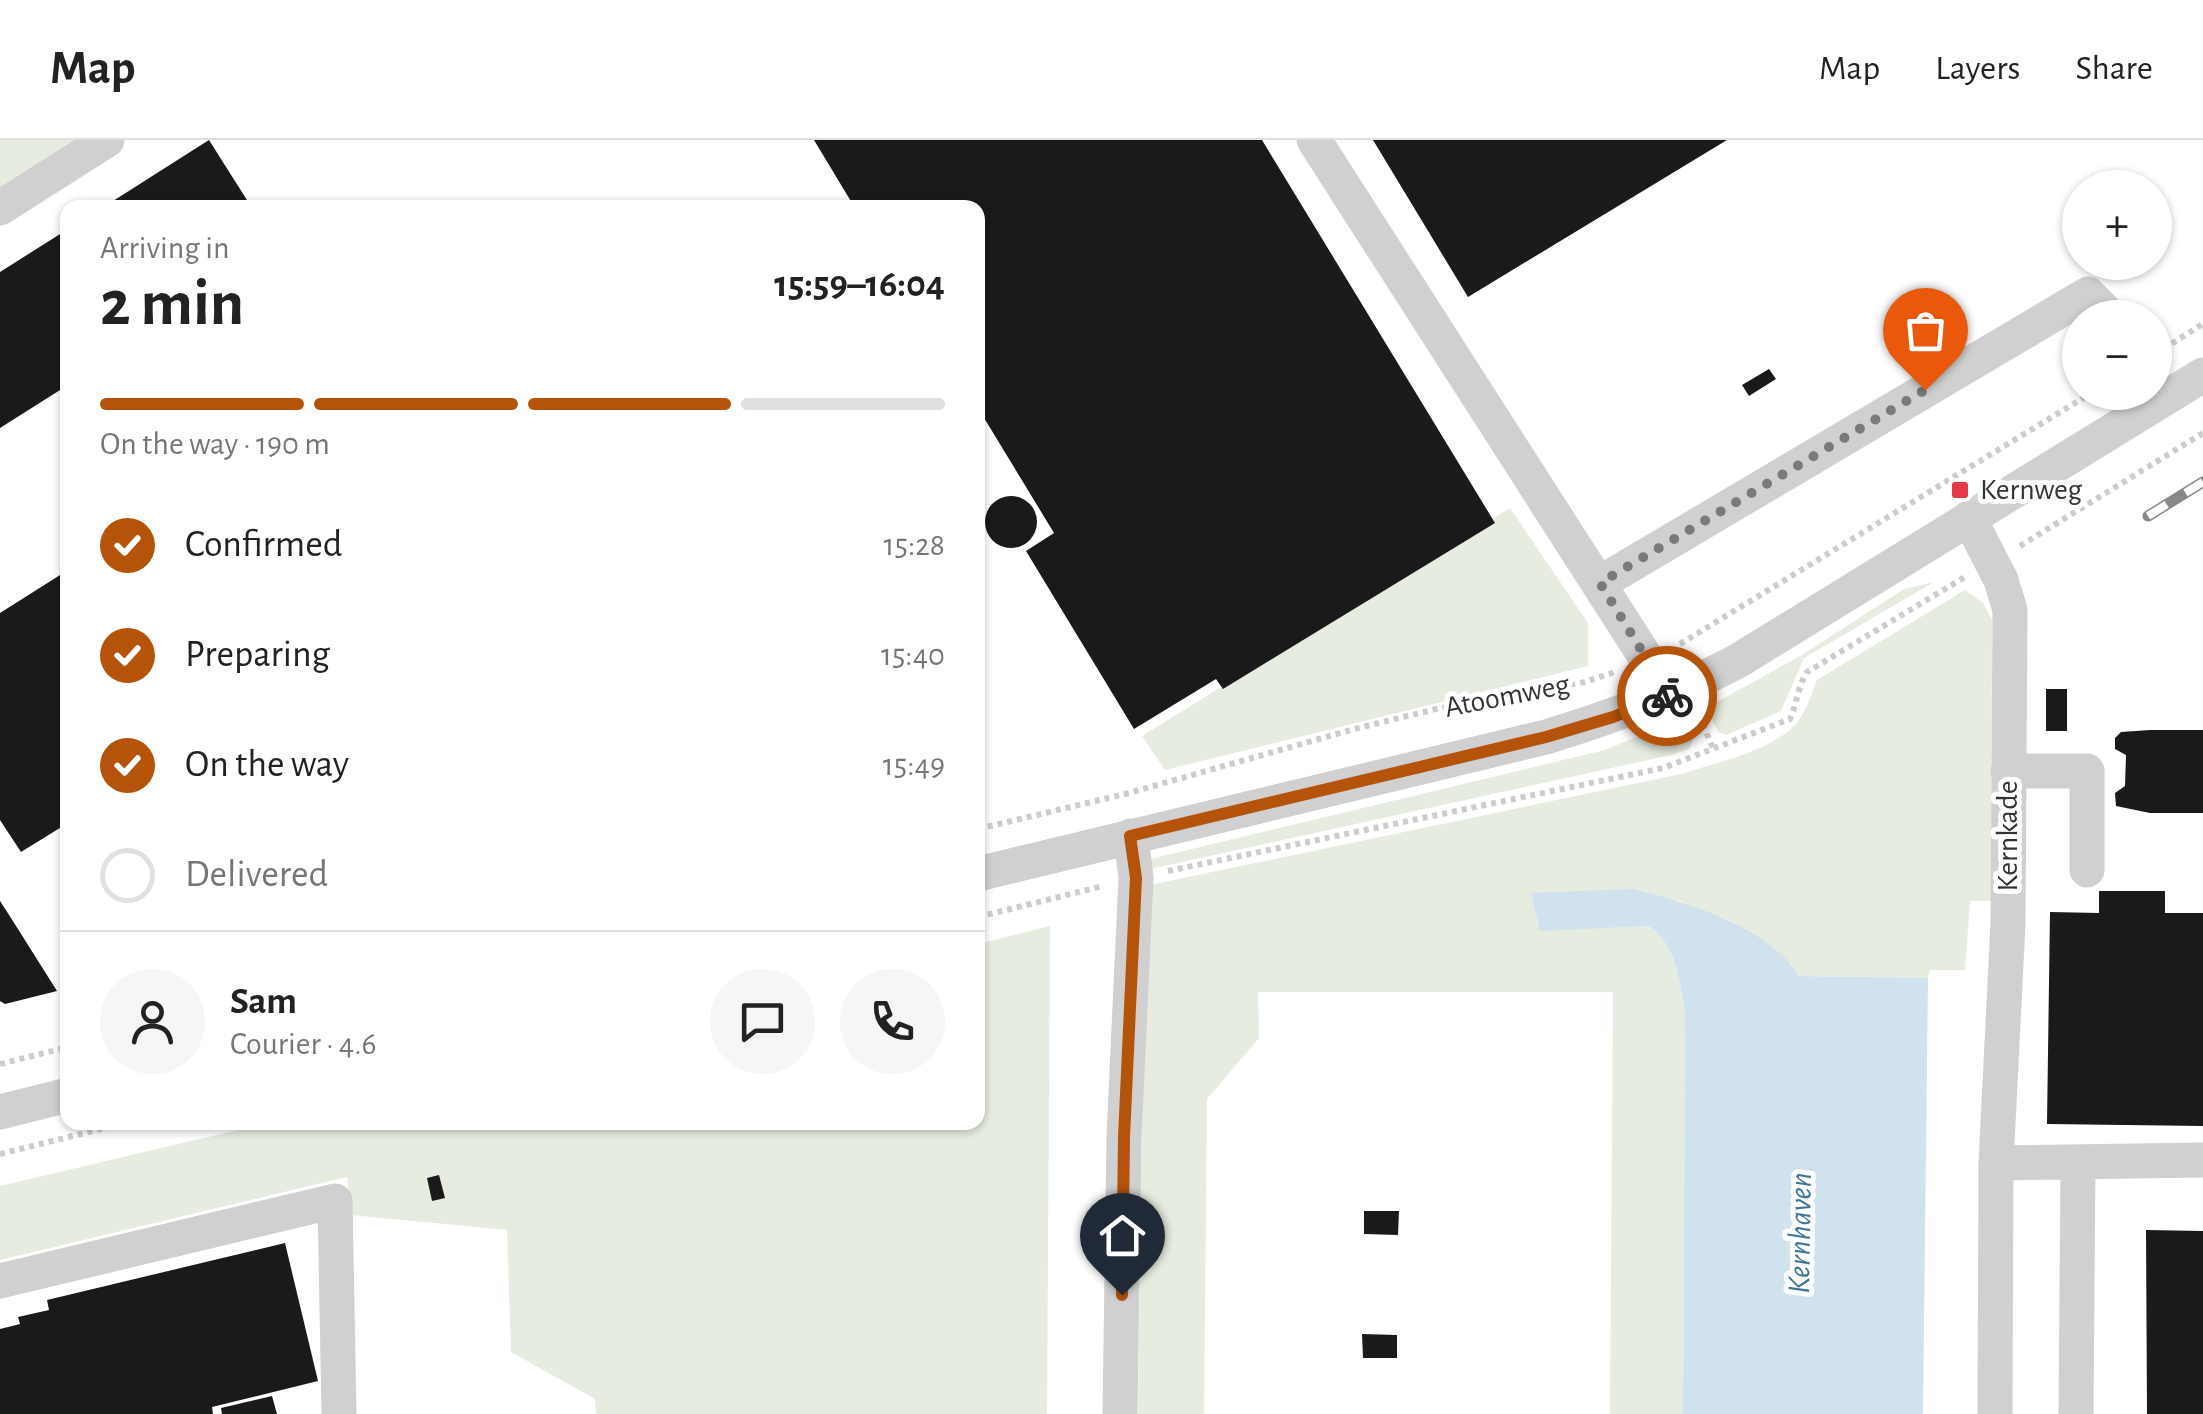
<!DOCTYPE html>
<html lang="en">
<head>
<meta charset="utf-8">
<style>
  body { margin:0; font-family:"Alegreya Sans",sans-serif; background:#f6f6f6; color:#222; height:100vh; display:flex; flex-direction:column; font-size:38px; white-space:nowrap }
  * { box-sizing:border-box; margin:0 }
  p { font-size:32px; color:#767676 }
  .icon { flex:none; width:55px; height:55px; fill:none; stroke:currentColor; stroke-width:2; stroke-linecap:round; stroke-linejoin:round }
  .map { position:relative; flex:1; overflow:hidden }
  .panel { position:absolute; left:60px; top:60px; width:925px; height:930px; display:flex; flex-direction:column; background:#fff; border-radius:20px; box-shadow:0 2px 8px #0004 }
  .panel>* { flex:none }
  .controls { position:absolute; left:2062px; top:30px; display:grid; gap:20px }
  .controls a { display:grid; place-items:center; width:110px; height:110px; border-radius:50%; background:#fff; box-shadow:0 2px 8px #0004; font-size:50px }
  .pin { position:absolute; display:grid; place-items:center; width:85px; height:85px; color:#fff; margin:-102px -42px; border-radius:50% 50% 50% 0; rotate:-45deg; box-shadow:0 0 10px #0007 }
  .pin .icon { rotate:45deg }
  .courier { position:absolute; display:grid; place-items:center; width:100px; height:100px; margin:-50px; border:8px solid #b45309; border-radius:50%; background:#fff; color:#222; box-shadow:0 2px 12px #0007 }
  .overview em { font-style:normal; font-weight:700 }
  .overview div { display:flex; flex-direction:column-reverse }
  .overview { display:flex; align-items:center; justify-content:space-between; height:170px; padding:0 40px }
  h1 { font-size:65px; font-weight:700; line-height:75px }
  .bar { display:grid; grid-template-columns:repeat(4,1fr); gap:15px 10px; align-content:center; height:120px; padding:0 40px }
  .bar i { height:12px; border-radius:8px; background:#e0e0e0 }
  .bar .selected { background:#b45309 }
  .bar p { grid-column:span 4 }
  .line { display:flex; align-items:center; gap:25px; padding:0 40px; border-top:2px solid #e0e0e0 }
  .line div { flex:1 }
  .round { display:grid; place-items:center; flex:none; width:105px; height:105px; border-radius:52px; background:#f6f6f6 }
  ol { padding:0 40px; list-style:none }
  li { display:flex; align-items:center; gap:30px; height:110px }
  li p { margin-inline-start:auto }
  li .icon { padding:10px; border-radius:50%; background:#b45309; color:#fff; stroke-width:4 }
  li:last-child { color:#767676 }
  li i { width:55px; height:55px; border:5px solid #e0e0e0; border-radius:50% }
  header { display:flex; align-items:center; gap:60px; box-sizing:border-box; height:140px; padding:0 50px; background:#fff; border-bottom:2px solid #e0e0e0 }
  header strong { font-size:48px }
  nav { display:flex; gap:55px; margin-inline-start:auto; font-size:35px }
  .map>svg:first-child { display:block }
  .green { fill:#e6ecdf }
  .water { fill:#cfe2ee }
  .building { fill:#1a1a1a }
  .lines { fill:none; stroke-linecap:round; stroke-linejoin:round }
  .path { stroke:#cdcdcd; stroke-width:6; stroke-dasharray:5 5; stroke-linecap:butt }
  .minor { stroke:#d0d0d0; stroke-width:35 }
  .rail-casing { stroke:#888; stroke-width:11 }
  .rail { stroke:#fff; stroke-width:8; stroke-dasharray:22; stroke-linecap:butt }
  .done { stroke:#7a7a7a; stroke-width:10; stroke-dasharray:0 18 }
  .route { stroke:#b45309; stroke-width:12 }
  .poi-dot { fill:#e63946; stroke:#fff; stroke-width:4 }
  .labels { text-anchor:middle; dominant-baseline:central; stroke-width:10; stroke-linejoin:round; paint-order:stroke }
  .poi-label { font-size:30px; fill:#333; stroke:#fff; text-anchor:start }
  .street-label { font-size:30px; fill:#333; stroke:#fff }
  .water-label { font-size:32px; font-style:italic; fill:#3f7597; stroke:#fff }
</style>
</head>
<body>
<header>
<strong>Map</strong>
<nav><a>Map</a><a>Layers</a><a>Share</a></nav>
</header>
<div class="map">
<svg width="2203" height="1274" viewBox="0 0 2203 1274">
  <rect width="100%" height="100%" fill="#fff"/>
  <path class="green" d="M0 0H81L0 52Z
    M1281 0 1510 368 1588 483V526L1165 630 1142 596 1510 368Z
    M1934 442 1804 518 1781 571 1726 595 1718 592 1706 568 1802 515 1904 449Z
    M1965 450 1983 463 1992 480 1991 761H1970L1965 830H1930L1928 838 1799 836 1791 824 1754 795 1732 782 1677 760 1541 790 1649 786C1677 806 1679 840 1685 872L1683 1274H1610L1613 852H1258L1259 898 1207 959 1204 1274H1138L1145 746 1681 634C1717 622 1761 614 1791 589 1804 578 1811 556 1817 540Z
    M1689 575C1694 589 1697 596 1689 609L1671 615 1141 731 1142 721 1605 610Z
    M1050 786 1047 1274H596L595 1259 511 1212 507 1090 351 1075 347 1037 0 1120V1046L268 983 978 982V804Z"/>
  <path class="water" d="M1633 749C1687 762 1769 787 1799 836L1928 838 1923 1274H1683L1685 872C1679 840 1677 806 1649 786L1540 791 1531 753Z"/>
  <path class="building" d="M209 0 252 68H102Z
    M814 0H1262L1495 383 1223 549 1216 539 1134 589 1026 411 1054 393 978 268V68H855Z
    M1373 0H1727L1468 157Z
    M68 89V245L0 288V132Z
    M1769 229 1776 239 1749 256 1742 245Z
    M985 382a26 26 0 1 1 52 0a26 26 0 1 1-52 0Z
    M68 430V683L21 712 0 680V473Z
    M2046 549H2067V591H2046Z
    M2150 590H2203V673H2150L2116 666 2115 653 2125 646 2126 615 2115 609V598L2121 592Z
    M2099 751H2165V773H2203V986L2047 984 2050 772 2099 773Z
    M0 761 11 778 57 851 5 864 0 861Z
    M439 1035 445 1058 432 1061 427 1038Z
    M1364 1071H1399L1398 1095 1364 1094Z
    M2146 1090 2203 1091V1274H2147Z
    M285 1103 318 1241 212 1267 213 1274H0V1189L20 1184 18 1177 49 1170 47 1160Z
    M1362 1194 1397 1195V1218H1363Z
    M272 1256 277 1274H222L221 1268Z"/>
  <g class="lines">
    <path class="path" d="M2155 214 2203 184
      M2020 406 2203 293
      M1680 504 2093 252
      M1699 575 1714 611
      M978 689 1129 653 1354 589 1436 569 1585 542 1618 531
      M1168 731 1663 628 1790 579C1797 563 1798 546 1807 532L1965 437
      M978 777 1103 746
      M0 924 68 907
      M0 1014 129 982"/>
    <path class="minor" d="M1314 0 1648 521 1679 551
      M0 68 107 0
      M1969 378 2001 440 2010 470 2008 784 1996 1023 1995 1274
      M1600 443 2088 154 2112 178
      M2008 631H2087V730
      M978 734 1546 597C1612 577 1674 554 1736 522L2203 235
      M0 972 68 955
      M1996 1023 2203 1020
      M0 1141 335 1061 339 1274
      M1120 1274 1124 997 1136 738 1131 696
      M2076 1274 2078 1023"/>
    <defs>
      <path id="rail" d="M2148 376 2203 342"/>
    </defs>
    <use href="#rail" class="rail-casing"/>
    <use href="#rail" class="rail"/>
  </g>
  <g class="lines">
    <path class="done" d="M1667 556 1679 551 1648 521 1600 443 1925 250"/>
    <path class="route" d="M1122 1155 1124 997 1136 738 1130 696 1546 597 1613 577 1667 556"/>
  </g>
  <rect class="poi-dot" x="1950" y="340" width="20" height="20" rx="5"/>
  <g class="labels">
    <g class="poi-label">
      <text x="1980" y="350">Kernweg</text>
    </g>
    <g class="street-label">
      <text transform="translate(1507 556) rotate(-11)">Atoomweg</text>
      <text transform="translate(2008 696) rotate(-90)">Kernkade</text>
    </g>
    <g class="water-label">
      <text transform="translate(1800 1093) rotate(-89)">Kernhaven</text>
    </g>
  </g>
</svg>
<div class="controls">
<a>+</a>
<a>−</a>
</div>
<div class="pin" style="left:1925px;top:250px;background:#ea580c"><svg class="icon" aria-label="bag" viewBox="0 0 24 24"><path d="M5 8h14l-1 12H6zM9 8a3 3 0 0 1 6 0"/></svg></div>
<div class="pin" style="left:1122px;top:1155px;background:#1f2937"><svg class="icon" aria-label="home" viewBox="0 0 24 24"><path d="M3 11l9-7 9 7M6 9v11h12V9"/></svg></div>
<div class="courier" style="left:1667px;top:556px"><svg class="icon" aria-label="bike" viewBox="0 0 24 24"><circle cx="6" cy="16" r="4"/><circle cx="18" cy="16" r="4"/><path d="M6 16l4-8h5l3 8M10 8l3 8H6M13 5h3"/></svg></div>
<section class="panel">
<div class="overview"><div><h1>2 min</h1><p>Arriving in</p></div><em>15:59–16:04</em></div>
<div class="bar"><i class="selected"></i><i class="selected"></i><i class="selected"></i><i></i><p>On the way · 190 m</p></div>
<ol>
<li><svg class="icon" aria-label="check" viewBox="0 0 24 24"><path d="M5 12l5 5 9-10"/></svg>Confirmed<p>15:28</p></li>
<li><svg class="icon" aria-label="check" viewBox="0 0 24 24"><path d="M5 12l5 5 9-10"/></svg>Preparing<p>15:40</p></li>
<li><svg class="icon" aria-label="check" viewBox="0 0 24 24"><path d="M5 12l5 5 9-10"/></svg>On the way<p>15:49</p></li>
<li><i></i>Delivered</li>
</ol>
<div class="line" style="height:180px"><a class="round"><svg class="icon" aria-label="person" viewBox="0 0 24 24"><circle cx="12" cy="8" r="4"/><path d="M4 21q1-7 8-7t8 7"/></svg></a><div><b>Sam</b><p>Courier · 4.6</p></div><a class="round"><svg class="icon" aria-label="chat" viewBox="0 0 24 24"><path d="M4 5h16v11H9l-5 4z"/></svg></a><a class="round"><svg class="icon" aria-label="phone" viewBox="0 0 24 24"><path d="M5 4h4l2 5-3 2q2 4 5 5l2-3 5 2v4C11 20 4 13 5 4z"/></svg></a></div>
</section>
</div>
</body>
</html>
